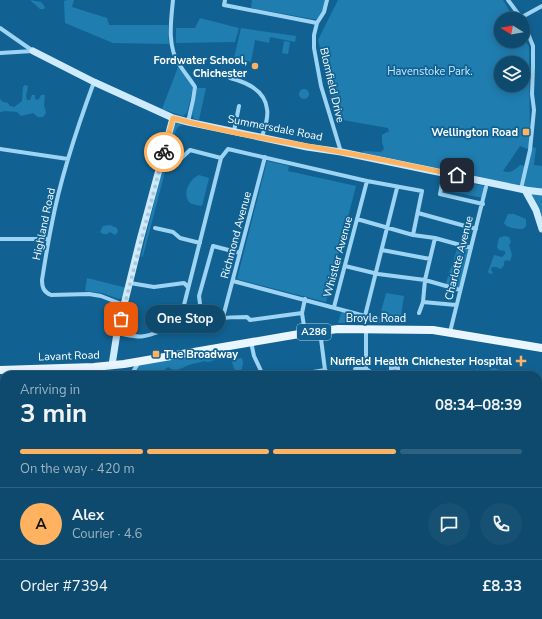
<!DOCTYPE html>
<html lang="en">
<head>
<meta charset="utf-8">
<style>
  body { margin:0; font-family:"Nunito Sans",sans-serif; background:#165173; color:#f1f3f6; height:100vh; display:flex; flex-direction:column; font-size:15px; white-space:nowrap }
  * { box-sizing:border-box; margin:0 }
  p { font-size:13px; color:#9ab3c2 }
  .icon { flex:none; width:22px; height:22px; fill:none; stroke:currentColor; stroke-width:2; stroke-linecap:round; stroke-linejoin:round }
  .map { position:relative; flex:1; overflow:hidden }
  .side { position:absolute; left:0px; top:371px; width:542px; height:248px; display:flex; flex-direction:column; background:#0d4a6e; border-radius:12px 12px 0 0; box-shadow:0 2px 10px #0003,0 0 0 1px #2d6281 }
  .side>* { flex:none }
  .needle { width:26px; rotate:281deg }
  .buttons { position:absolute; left:494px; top:12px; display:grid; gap:8px }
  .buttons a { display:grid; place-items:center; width:36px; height:36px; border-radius:50%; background:#0d4a6e; box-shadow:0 2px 10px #0003,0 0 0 1px #2d6281; font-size:20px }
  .pin { position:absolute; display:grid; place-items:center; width:34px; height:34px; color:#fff; margin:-17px; border-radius:8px; box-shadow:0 2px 6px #0006 }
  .courier { position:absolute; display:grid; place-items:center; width:40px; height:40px; margin:-20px; border:3px solid #ffb360; border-radius:50%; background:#fff; color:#222; box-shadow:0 1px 5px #0007 }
  .bubble { position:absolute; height:28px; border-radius:14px; background:#0d4a6e; box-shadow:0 2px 10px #0003,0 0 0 1px #2d6281; font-size:13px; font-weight:700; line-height:28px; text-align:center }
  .head em { font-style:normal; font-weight:700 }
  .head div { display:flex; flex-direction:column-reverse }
  .head { display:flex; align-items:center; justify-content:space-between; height:68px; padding:0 20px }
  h1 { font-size:26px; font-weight:700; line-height:30px }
  .bar { display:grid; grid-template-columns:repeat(4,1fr); gap:6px 4px; align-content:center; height:48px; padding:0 20px }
  .bar i { height:5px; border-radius:3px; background:#2d6281 }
  .bar .on { background:#ffb360 }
  .bar p { grid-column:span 4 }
  .line { display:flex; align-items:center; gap:10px; padding:0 20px; border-top:1px solid #2d6281 }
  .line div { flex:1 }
  .round { display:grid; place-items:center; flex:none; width:42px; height:42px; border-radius:21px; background:#165173 }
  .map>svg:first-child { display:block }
  .green { fill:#207db0; fill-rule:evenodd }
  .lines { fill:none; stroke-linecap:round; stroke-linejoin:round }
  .street { stroke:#9ed4f3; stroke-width:4 }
  .secondary { stroke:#ceebfd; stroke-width:7 }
  .primary { stroke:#eaf6ff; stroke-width:8 }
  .done { stroke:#acc8d9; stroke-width:4; stroke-dasharray:0 7.2 }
  .route { stroke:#ffb360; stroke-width:5 }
  .poi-dot { fill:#ffb360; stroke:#116293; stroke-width:1.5 }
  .labels { text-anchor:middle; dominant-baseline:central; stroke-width:3.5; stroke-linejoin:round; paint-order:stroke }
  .shield { fill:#116293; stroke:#b8d0df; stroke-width:1 }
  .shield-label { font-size:10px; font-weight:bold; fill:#fff }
  .poi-label { font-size:11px; font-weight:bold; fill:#fff; stroke:#116293; text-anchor:end }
  .park-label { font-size:11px; fill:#c6e9fd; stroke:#116293 }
  .street-label { font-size:11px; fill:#fff; stroke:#116293 }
</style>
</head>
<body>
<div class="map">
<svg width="542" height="619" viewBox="0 0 542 619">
  <rect width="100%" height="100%" fill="#116293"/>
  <path class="green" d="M30 0 41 2 45 7 44 9H40Z
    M67 0H74L72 7 107 18 109 25H168L169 44 113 43 65 23 64 1Z
    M252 0H328L318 20 251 8Z
    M338 0H503L514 19H501V41H523V36L529 47 530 150 520 146 503 171C510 174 515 170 520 165L527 166 522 187 361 154 364 151 381 152 384 149 382 142V135L387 132H389L388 128 337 119 318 40ZM501 63H523V85H501Z
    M200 18 239 28 235 42 176 43V28H195Z
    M241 28 296 36 295 42 270 37 269 43 255 40 251 62 234 58Z
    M284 41 290 42 288 54 282 53Z
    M178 67 188 79 193 88 187 113 183 116 162 109Z
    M25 85 28 86 26 96 27 100H30L32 95H35V99L38 100 41 95H45L44 105 46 113 43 117H38L33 113 21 116 17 112 5 111 0 112V99L3 102 8 103 10 106 14 107 22 101 23 87Z
    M197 88H206L199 120 194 119 192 114Z
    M299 94a5 5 0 1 1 10 0a5 5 0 1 1-10 0Z
    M176 123 183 125 178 127 176 130 143 256 141 257 173 125Z
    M532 147 536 148 534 165 542 166V221L524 187Z
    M267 161 289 166 288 171 356 186 326 302 237 279Z
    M199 175 209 178 202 206C198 205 192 205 189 202 182 192 190 179 199 175Z
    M446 179 485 186 483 198 443 190Z
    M508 214H514L526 219V226L523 229C517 229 508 229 504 223Z
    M110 225 117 228 118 232 115 235 110 232C106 235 104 235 100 232L103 226Z
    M504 236 509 237 511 242 509 245 512 255 510 261 506 260 504 262V265L501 269 496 267H492L491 270 493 273 490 274 488 272 494 255 502 257 505 254V251L499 250 497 247 499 238Z
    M458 246 469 250 459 289 445 286Z
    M87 278 127 288 125 297 119 299 102 293 85 291Z
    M386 293 404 296 400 323H378Z
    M342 310 371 318 370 322 338 323Z
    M225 349V353L221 358 208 362 204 361C199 363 194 363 189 365 181 368 176 373 168 367L161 373 146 375H132L139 364Z
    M235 357 237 359 242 358 243 363 242 369 239 371 234 369 231 358Z
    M495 368 499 370 498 375H470L469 373 477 369 484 373H487L490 369Z
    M538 572H542V606H538Z
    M21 615H43L42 619H20Z
    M346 615H368L376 619H354Z"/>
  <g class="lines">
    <path class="street" d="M173 0C171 20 167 47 179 64 184 72 190 79 195 87L193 100 188 122
      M225 0 224 5 317 23
      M327 0 324 12 317 23 314 35V48L321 86 341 152
      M508 0 522 19
      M522 17 542 6
      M0 28 33 51
      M0 53 33 51
      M230 78C246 82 265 90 267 109 269 118 264 129 262 137
      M94 82C77 128 61 175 52 223 48 242 45 261 42 280 42 288 44 292 51 295L89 294 101 296 124 305
      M234 131 239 106
      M0 149 68 159
      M172 167 190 150 221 158
      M443 178 440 194 483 204
      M521 189 530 150 534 110 532 94 533 67V46L523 21
      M418 213 476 229
      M357 219 413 235 435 238 471 248
      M155 228 173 232 180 238 200 243
      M0 239H49
      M382 250 430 259
      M345 266 378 274 425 280 460 290
      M233 281 365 316 397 188
      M130 283 154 287 184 283 188 287
      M423 302 456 305
      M334 307 367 181
      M302 313 250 320 247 317C228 317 210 318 192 323L182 315 184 305 221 158 228 149 367 181 422 191 413 235
      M419 313 423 302 425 280 435 238
      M223 317 265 157
      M202 320 199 296 213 246 240 253
      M366 329V369L374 374 390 375
      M161 331 172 332
      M320 331 325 370 330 375
      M450 332 486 187
      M117 333C139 337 140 339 161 331L165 310 176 312
      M305 333 302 313 305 299
      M251 342 254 356 263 375
      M355 369H366
      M313 372 325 370
      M131 375 139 362
      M391 375V367L398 368V375H393
      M0 457 3 461 0 478
      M0 490 4 491
      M538 512 542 509
      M0 517H4
      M538 529 542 530
      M0 561H4
      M145 615 148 619
      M229 615V619
      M296 615 297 619
      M480 615 481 619
      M387 617 388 615
      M18 619 19 615
      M165 619 168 615"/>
    <path class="secondary" d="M33 51 94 82 173 118 188 122 307 147 341 152 525 190 542 192
      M525 190 536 210 542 229
      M112 365 117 333 140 240 173 118"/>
    <path class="primary" d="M0 370 94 367 124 364 305 333 338 329 433 330 542 348"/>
  </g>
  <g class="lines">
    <path class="done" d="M121 319 164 152"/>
    <path class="route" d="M164 152 173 118C228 133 285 142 340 152 379 158 418 168 457 175"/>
  </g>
  <g class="poi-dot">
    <circle cx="255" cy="66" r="4"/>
    <rect x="522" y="128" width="8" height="8" rx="2"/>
    <rect x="152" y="350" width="8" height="8" rx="2"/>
    <path d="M519 355h4v4h4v4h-4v4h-4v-4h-4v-4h4z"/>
  </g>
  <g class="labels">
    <rect class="shield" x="297" y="324" width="34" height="16" rx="3"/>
    <g class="shield-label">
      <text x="314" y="332">A286</text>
    </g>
    <g class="poi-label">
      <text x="247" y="60">Fordwater School,<tspan x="247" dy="13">Chichester</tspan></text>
      <text x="518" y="132">Wellington Road</text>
      <text x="164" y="354" text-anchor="start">The Broadway</text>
      <text x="512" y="361">Nuffield Health Chichester Hospital</text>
    </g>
    <g class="park-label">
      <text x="430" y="71">Havenstoke Park.</text>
    </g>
    <g class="street-label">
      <text transform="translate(332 85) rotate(77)">Blomfield Drive</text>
      <text transform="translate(275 128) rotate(11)">Summersdale Road</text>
      <text transform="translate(44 224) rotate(-78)">Highland Road</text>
      <text transform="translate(236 235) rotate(-75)">Richmond Avenue</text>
      <text transform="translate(338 257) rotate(-75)">Whistler Avenue</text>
      <text transform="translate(459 258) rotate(-76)">Charlotte Avenue</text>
      <text x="376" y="318">Broyle Road</text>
      <text transform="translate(69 356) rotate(-2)">Lavant Road</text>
    </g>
  </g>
</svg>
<div class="buttons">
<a><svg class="needle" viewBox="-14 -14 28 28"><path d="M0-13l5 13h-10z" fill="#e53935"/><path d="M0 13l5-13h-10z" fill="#9ab3c2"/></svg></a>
<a><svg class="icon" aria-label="layers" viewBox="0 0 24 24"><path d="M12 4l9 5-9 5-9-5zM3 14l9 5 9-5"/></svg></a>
</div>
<div class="pin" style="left:121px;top:319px;background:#ea580c"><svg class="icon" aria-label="bag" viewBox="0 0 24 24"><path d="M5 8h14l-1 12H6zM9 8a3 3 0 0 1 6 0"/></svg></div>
<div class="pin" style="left:457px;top:175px;background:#1f2937"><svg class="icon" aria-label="home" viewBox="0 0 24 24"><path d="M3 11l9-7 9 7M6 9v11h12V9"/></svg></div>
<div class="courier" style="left:164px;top:152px"><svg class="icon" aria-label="bike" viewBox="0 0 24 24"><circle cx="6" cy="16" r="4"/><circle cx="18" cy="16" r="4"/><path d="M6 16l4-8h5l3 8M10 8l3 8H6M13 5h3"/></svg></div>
<div class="bubble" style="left:145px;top:305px;width:80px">One Stop</div>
<section class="side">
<div class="head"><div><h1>3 min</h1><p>Arriving in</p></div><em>08:34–08:39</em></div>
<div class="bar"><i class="on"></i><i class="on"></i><i class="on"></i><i></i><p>On the way · 420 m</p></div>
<div class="line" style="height:72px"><b class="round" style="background:#ffb360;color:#111">A</b><div><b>Alex</b><p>Courier · 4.6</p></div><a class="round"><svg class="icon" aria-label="chat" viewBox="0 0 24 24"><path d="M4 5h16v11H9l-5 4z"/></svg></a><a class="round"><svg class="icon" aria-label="phone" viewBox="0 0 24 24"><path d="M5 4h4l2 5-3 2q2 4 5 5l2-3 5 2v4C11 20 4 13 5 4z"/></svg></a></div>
<div class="line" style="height:52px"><div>Order #7394</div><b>£8.33</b></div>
</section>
</div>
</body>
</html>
